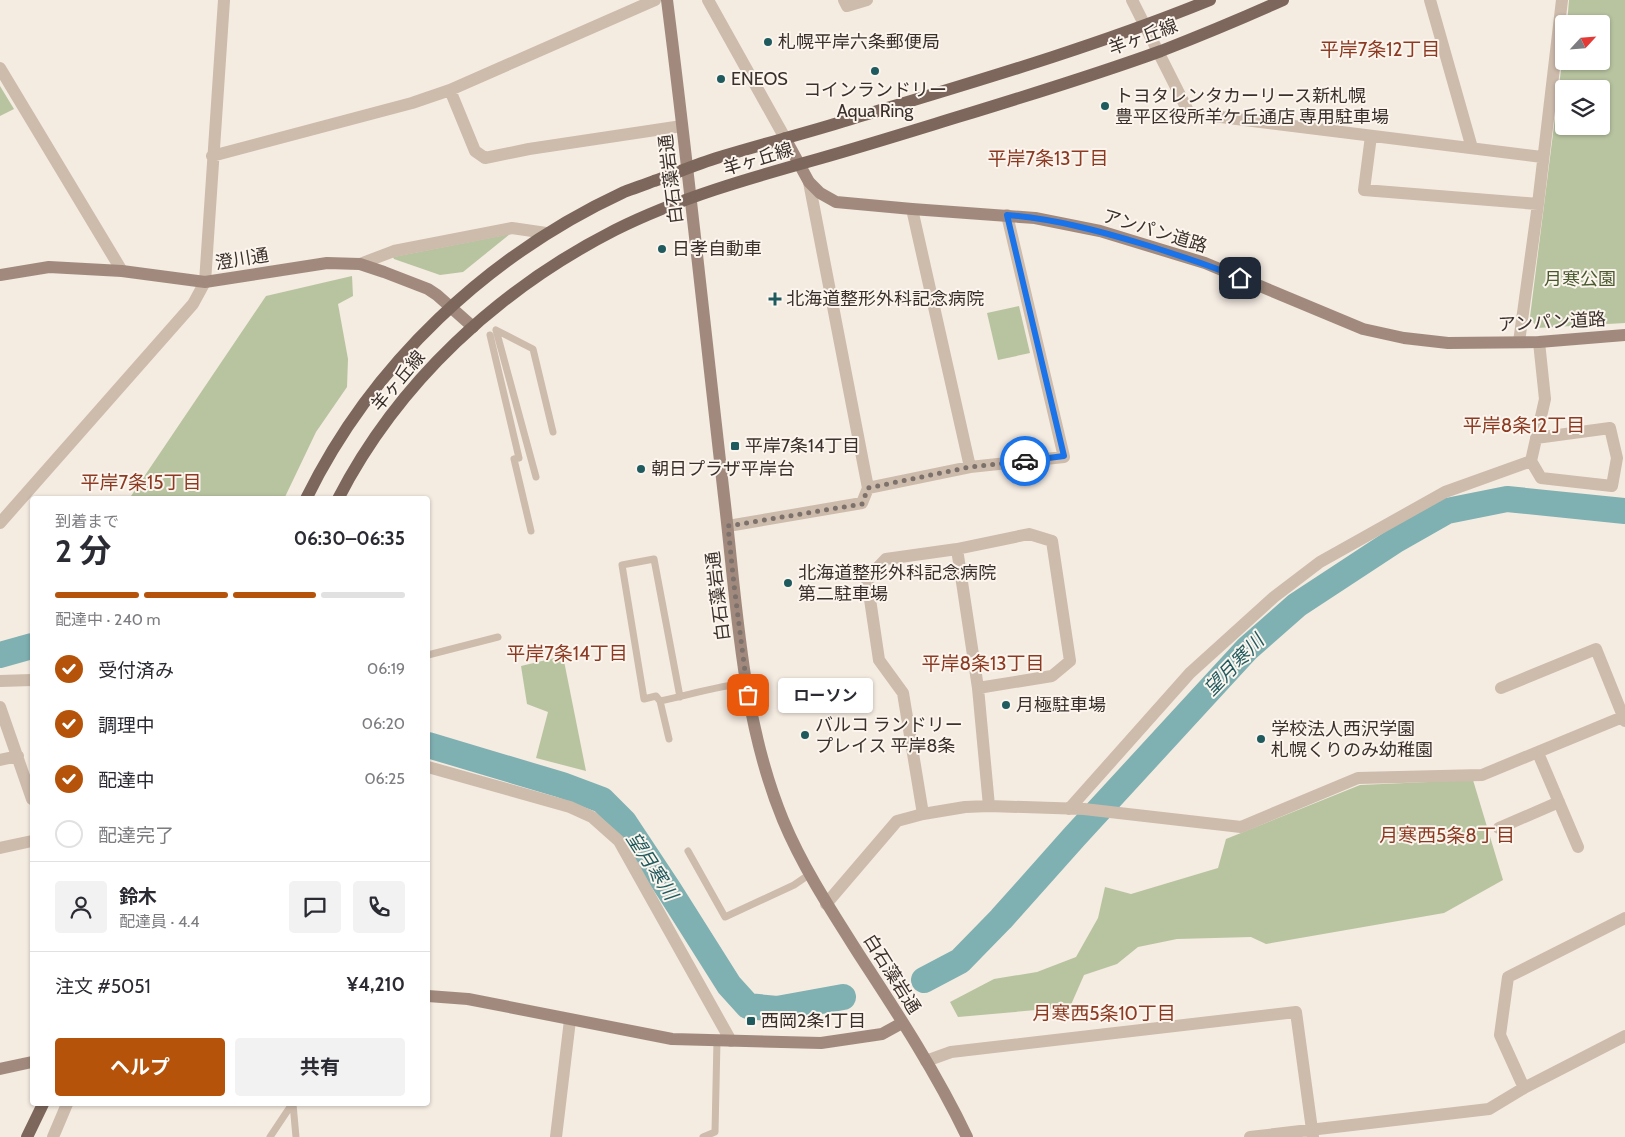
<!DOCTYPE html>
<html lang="ja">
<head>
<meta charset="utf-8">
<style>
  body { margin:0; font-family:Cabin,"Noto Sans JP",sans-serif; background:#f2f2f3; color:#2b2b33; height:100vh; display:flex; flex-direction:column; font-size:19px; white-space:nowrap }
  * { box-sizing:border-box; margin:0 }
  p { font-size:16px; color:#7c7c81 }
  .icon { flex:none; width:28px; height:28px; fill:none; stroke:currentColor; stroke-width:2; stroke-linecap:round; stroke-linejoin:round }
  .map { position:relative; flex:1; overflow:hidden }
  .drawer { position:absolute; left:30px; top:496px; width:400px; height:610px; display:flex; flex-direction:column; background:#fff; border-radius:5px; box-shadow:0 1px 4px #0004 }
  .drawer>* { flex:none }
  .needle { width:32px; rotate:64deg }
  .fabs { position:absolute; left:1555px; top:15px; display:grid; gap:10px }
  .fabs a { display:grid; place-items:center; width:55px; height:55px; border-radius:5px; background:#fff; box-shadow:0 1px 4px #0004; font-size:25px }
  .pin { position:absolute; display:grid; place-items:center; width:42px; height:42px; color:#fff; margin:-21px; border-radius:10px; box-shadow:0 2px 8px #0006 }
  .courier { position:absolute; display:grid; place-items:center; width:50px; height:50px; margin:-25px; border:4px solid #1a73e8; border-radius:50%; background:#fff; color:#222; box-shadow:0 1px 6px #0007 }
  .bubble { position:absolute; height:35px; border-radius:5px; background:#fff; box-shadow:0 1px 4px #0004; font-size:16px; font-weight:700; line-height:35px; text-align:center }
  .overview em { font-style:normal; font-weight:700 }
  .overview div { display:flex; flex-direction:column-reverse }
  .overview { display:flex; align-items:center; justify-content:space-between; height:85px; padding:0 25px }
  h1 { font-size:32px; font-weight:700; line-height:38px }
  .bar { display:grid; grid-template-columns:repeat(4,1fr); gap:8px 5px; align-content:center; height:60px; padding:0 25px }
  .bar i { height:6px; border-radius:4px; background:#e1e1e2 }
  .bar .current { background:#b45309 }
  .bar p { grid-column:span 4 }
  .line { display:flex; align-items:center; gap:12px; padding:0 25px; border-top:1px solid #e1e1e2 }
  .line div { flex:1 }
  .round { display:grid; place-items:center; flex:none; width:52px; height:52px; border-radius:5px; background:#f2f2f3 }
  ol { padding:0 25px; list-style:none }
  li { display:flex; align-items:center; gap:15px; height:55px }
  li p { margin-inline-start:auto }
  li .icon { padding:5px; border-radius:50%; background:#b45309; color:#fff; stroke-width:4 }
  li:last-child { color:#7c7c81 }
  li i { width:28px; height:28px; border:2px solid #e1e1e2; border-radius:50% }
  .cta { display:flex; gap:10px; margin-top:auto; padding:10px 25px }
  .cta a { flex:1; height:58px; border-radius:5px; background:#b45309; color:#fff; font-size:20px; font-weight:700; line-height:58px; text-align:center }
  .cta a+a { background:#f2f2f3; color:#2b2b33 }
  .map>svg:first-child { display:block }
  .green { fill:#b8c4a0; fill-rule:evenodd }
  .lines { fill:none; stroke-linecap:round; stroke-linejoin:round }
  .river { stroke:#7fb0b2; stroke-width:26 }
  .lane { stroke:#cdbbac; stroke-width:7 }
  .street { stroke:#cdbbac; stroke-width:12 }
  .secondary { stroke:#a18a7d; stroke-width:12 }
  .primary { stroke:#7d675c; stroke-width:12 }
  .done { stroke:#7c716b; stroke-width:5; stroke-dasharray:0 9 }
  .route { stroke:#1a73e8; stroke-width:6 }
  .poi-dot { fill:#1f5a5e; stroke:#fbf5ee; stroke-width:2 }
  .labels { text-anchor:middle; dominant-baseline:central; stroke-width:4; stroke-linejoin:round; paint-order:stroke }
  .street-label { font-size:18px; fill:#3b302b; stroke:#fbf5ee }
  .poi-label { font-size:18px; fill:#3b302b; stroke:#fbf5ee; text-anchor:start }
  .park-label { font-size:18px; fill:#4a5a2e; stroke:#fbf5ee }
  .neighbourhood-label { font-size:19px; fill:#8c3b22; stroke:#fbf5ee }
  .water-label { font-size:19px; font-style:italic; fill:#1f5a5e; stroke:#fbf5ee }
</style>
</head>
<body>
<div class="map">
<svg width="1625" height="1137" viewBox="0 0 1625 1137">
  <rect width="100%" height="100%" fill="#f4ebe1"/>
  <path class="green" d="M1569 0H1625V323L1537 328 1530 317 1564 46V61H1601V24H1567ZM1564 89H1601V126H1564Z
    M0 86 14 109 0 116Z
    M510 234 463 272 440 275 394 259 393 257Z
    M352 276 353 296 338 304 348 359 347 387 316 432 284 499H129L266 296Z
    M1019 306 1030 353 998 360 987 313Z
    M563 656 586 771 536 758 548 712 527 704 521 666Z
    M1473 780 1503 880 1444 913 1266 944 1251 937 1177 939 1138 947 1117 964 1084 975 1070 1007 958 1017 950 1002 994 979 1037 972 1076 957 1098 918 1105 887 1131 894 1218 868 1226 839 1360 785Z"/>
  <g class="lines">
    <path class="river" d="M0 655 32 646
      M428 745 562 785 602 800 624 822 669 890 729 985 748 1006 777 1009 843 997
      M924 980 960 961 1001 919 1075 836 1247 649 1297 605 1396 540 1447 511 1507 499 1625 511"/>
    <path class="lane" d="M496 330 536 477
      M496 330 533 349 553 432
      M490 335 519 458 514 459 531 531
      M428 655 498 637
      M680 697 654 559 622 565 644 699 656 696 660 701C689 695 717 686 747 683
      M660 701 669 739
      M688 851 725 917 794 885 810 874
      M293 1104 296 1137
      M270 1137 292 1104
      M703 1137 715 1132 717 1040"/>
    <path class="street" d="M655 0 450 90 475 151 485 158 529 149 682 126
      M708 0 785 138
      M844 0 847 6 867 0
      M1132 0 1189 113 1542 157
      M1430 0 1472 148
      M0 68 122 271
      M1371 136 1364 190 1538 204
      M212 156 412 103 450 90
      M809 182 868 488
      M912 209 970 467
      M360 264 394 251 512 228 546 233
      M1519 342 1538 204 1562 0
      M1531 461 1541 478 1612 486 1617 458 1610 428 1536 438
      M0 523 193 304 205 282 224 0
      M728 526 862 503 868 488 970 467 1064 457 1007 215
      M957 549 978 688 989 806
      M0 681 32 680
      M1501 688 1596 649 1625 721
      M0 707 32 799
      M1538 753 1578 847
      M0 760 18 756
      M428 767 570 807 592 817 619 841 731 1041
      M1069 809 1190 673 1274 597 1320 562 1445 492 1531 461 1545 399 1539 342
      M923 814 903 693 879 660 867 579 886 559 957 549 1029 534 1052 541 1070 661 1052 676 978 688
      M1499 828 1559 802
      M0 848 32 841
      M826 904 897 821 923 814 965 807 989 806 1084 809 1241 827 1358 778 1482 775 1625 716
      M926 1061 951 1052 1296 1012 1313 1137
      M1524 1088 1500 1035 1508 977 1625 918
      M53 1137 67 1104
      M556 1137 570 1020
      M1250 1137 1489 1109 1524 1088 1625 1036"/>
    <path class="secondary" d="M667 0C688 165 705 330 724 496 737 604 741 718 783 820 803 868 832 912 860 956 898 1014 937 1074 967 1137
      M785 138 809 182 820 193 836 202 912 209 1035 218 1100 231 1205 263 1363 329 1404 338 1448 343 1539 342 1625 335
      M0 275 49 267 122 271 205 282 327 263 360 264 384 272 428 289 437 295 473 327
      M428 996 468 999 672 1039 821 1043 882 1034 902 1023
      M0 1069 32 1062"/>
    <path class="primary" d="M306 499C372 364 488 255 624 192 634 188 644 185 654 181 676 173 697 164 720 157 763 144 806 133 848 120 970 83 1092 48 1210 0
      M338 499C398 382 499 289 615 230 679 198 750 178 818 159 857 148 896 136 935 124 1010 101 1087 78 1161 51 1202 35 1243 18 1283 0
      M27 1137 43 1104"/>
  </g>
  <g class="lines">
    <path class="done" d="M748 695 734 585 728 526 862 504 868 488 970 467 1025 461"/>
    <path class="route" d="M1025 461 1064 456 1007 215C1055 219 1100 231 1146 245 1178 255 1209 265 1240 278"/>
  </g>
  <g class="poi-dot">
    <circle cx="768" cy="42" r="5"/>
    <circle cx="875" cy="71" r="5"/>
    <circle cx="721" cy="79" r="5"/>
    <circle cx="1105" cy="106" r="5"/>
    <circle cx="662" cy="249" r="5"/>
    <path d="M772.5 291.5h5v5h5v5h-5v5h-5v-5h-5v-5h5z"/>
    <rect x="730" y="441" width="10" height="10" rx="2.5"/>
    <circle cx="641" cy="469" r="5"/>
    <circle cx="788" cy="583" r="5"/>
    <circle cx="1006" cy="705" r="5"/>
    <circle cx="805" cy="735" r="5"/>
    <circle cx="1261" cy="739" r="5"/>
    <rect x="746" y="1016" width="10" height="10" rx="2.5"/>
  </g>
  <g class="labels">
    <g class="street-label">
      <text transform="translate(1143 37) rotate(-20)">羊ヶ丘線</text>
      <text transform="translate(758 159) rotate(-17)">羊ヶ丘線</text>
      <text transform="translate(671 179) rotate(-97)">白石藻岩通</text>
      <text transform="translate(1155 231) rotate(17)">アンパン道路</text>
      <text transform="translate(242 259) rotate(-9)">澄川通</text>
      <text transform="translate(1552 322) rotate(-3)">アンパン道路</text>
      <text transform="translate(398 381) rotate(-50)">羊ヶ丘線</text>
      <text transform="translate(718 596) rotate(-97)">白石藻岩通</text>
      <text transform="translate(892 974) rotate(58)">白石藻岩通</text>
    </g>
    <g class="poi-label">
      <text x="778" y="42">札幌平岸六条郵便局</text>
      <text x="731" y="79">ENEOS</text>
      <text x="875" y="90" text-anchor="middle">コインランドリー<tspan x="875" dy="21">Aqua Ring</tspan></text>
      <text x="1115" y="96">トヨタレンタカーリース新札幌<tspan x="1115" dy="21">豊平区役所羊ケ丘通店 専用駐車場</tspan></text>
      <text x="672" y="249">日孝自動車</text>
      <text x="786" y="299">北海道整形外科記念病院</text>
      <text x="745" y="446">平岸7条14丁目</text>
      <text x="651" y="469">朝日プラザ平岸台</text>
      <text x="798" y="573">北海道整形外科記念病院<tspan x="798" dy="21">第二駐車場</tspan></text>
      <text x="1016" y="705">月極駐車場</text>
      <text x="815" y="725">バルコ ランドリー<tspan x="815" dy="21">プレイス 平岸8条</tspan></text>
      <text x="1271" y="729">学校法人西沢学園<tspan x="1271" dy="21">札幌くりのみ幼稚園</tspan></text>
      <text x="761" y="1021">西岡2条1丁目</text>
    </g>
    <g class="park-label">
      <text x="1580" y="279">月寒公園</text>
    </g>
    <g class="neighbourhood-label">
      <text x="1380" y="49">平岸7条12丁目</text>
      <text x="1048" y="158">平岸7条13丁目</text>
      <text x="1524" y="425">平岸8条12丁目</text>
      <text x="141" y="482">平岸7条15丁目</text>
      <text x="567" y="653">平岸7条14丁目</text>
      <text x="983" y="663">平岸8条13丁目</text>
      <text x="1447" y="835">月寒西5条8丁目</text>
      <text x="1104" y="1013">月寒西5条10丁目</text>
    </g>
    <g class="water-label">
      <text transform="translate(1234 665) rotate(-46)">望月寒川</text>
      <text transform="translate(652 866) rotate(57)">望月寒川</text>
    </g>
  </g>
</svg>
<div class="fabs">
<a><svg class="needle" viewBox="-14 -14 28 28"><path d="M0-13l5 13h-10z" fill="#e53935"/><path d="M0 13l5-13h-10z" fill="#7c7c81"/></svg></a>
<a><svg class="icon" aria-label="layers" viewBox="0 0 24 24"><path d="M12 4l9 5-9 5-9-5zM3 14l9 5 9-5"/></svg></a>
</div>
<div class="pin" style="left:748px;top:695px;background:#ea580c"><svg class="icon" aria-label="bag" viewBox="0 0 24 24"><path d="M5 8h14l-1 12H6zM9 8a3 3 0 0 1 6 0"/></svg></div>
<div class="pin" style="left:1240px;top:278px;background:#1f2937"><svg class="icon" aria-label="home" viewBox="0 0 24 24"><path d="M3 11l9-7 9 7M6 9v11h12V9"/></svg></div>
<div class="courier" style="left:1025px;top:461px"><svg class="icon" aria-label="car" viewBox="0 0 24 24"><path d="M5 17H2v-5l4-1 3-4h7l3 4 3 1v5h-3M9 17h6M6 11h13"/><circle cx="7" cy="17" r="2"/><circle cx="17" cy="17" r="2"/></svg></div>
<div class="bubble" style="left:778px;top:678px;width:95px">ローソン</div>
<section class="drawer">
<div class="overview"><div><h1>2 分</h1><p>到着まで</p></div><em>06:30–06:35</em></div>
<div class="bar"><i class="current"></i><i class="current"></i><i class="current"></i><i></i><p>配達中 · 240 m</p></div>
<ol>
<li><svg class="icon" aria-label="check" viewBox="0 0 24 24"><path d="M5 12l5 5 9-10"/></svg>受付済み<p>06:19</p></li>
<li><svg class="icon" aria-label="check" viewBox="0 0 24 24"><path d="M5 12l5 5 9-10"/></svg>調理中<p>06:20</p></li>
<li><svg class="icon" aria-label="check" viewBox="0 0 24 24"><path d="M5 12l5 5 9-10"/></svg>配達中<p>06:25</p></li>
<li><i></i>配達完了</li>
</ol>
<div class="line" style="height:90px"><a class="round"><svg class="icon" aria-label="person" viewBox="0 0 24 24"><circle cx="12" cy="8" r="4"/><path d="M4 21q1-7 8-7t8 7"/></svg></a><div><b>鈴木</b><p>配達員 · 4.4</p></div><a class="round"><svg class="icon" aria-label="chat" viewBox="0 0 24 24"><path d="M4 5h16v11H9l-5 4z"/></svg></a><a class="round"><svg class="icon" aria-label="phone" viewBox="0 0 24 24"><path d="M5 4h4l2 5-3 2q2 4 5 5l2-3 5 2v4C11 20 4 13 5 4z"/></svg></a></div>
<div class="line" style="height:65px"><div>注文 #5051</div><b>¥4,210</b></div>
<div class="cta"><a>ヘルプ</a><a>共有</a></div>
</section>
</div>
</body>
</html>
